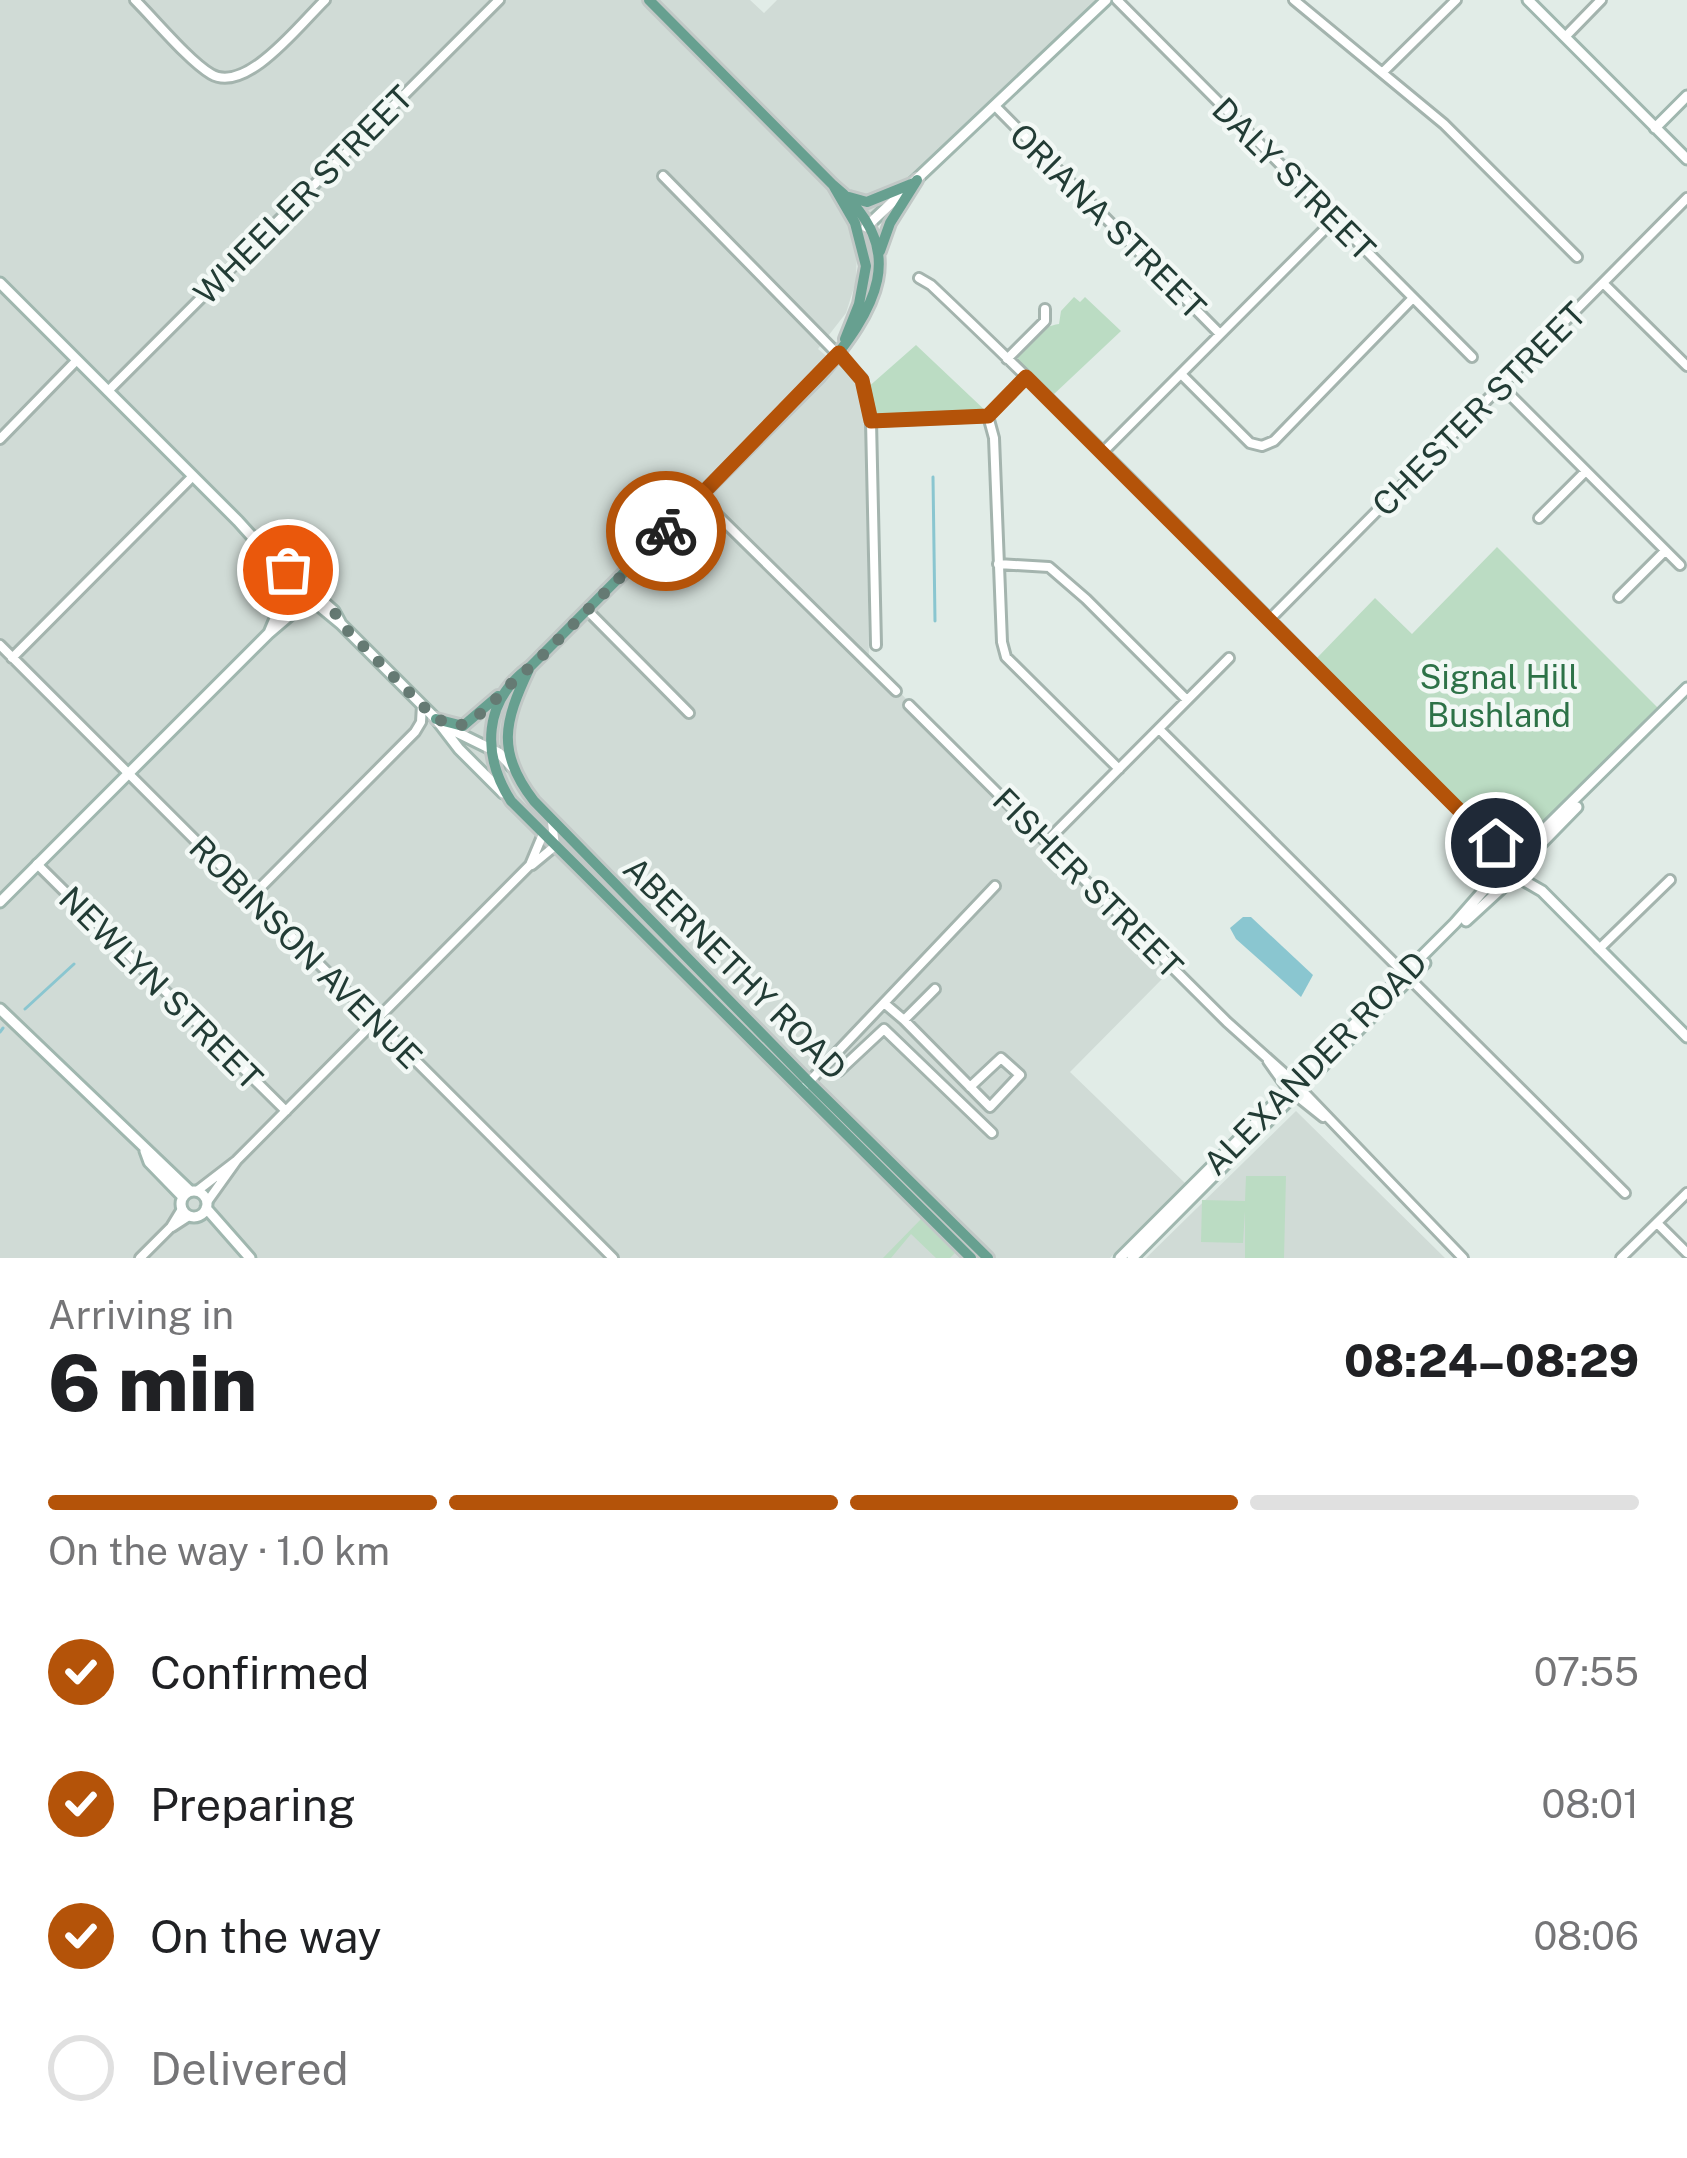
<!DOCTYPE html>
<html lang="en">
<head>
<meta charset="utf-8">
<style>
  body { margin:0; font-family:"Public Sans",sans-serif; background:#f2f2f2; color:#202124; height:100vh; display:flex; flex-direction:column; font-size:45px; white-space:nowrap }
  * { box-sizing:border-box; margin:0 }
  p { font-size:39px; color:#757577 }
  .icon { flex:none; width:66px; height:66px; fill:none; stroke:currentColor; stroke-width:2; stroke-linecap:round; stroke-linejoin:round }
  .map { position:relative; height:1258px; overflow:hidden }
  .panel { display:flex; flex-direction:column; background:#fff; flex:1 }
  .panel>* { flex:none }
  .pin { position:absolute; display:grid; place-items:center; width:102px; height:102px; color:#fff; margin:-51px; border:6px solid #fff; border-radius:50%; box-shadow:0 3px 12px #0007 }
  .courier { position:absolute; display:grid; place-items:center; width:120px; height:120px; margin:-60px; border:9px solid #b45309; border-radius:50%; background:#fff; color:#222; box-shadow:0 3px 15px #0007 }
  .head em { font-style:normal; font-weight:800 }
  .head div { display:flex; flex-direction:column-reverse }
  .head { display:flex; align-items:center; justify-content:space-between; height:204px; padding:0 48px }
  h1 { font-size:78px; font-weight:800; line-height:90px }
  .bar { display:grid; grid-template-columns:repeat(4,1fr); gap:18px 12px; align-content:center; height:144px; padding:0 48px }
  .bar i { height:15px; border-radius:9px; background:#e0e0e0 }
  .bar .selected { background:#b45309 }
  .bar p { grid-column:span 4 }
  ol { padding:0 48px; list-style:none }
  li { display:flex; align-items:center; gap:36px; height:132px }
  li p { margin-inline-start:auto }
  li .icon { padding:12px; border-radius:50%; background:#b45309; color:#fff; stroke-width:4 }
  li:last-child { color:#757577 }
  li i { width:66px; height:66px; border:6px solid #e0e0e0; border-radius:50% }
  .map>svg:first-child { display:block }
  .built { fill:#d0dbd6 }
  .green { fill:#bbdcc3 }
  .water { fill:#8ac6d0 }
  .lines { fill:none; stroke-linecap:round; stroke-linejoin:round }
  .stream { stroke:#8ac6d0; stroke-width:3 }
  .street-casing { stroke:#a4b4ae; stroke-width:14 }
  .secondary-casing { stroke:#a0b7af; stroke-width:15 }
  .primary-casing { stroke:#c1c8c6; stroke-width:16 }
  .street { stroke:#fff; stroke-width:8 }
  .secondary { stroke:#fff; stroke-width:9 }
  .primary { stroke:#67a090; stroke-width:10 }
  .done { stroke:#657a73; stroke-width:12; stroke-dasharray:0 21.6 }
  .route { stroke:#b45309; stroke-width:15 }
  .labels { text-anchor:middle; dominant-baseline:central; stroke-width:9; stroke-linejoin:round; paint-order:stroke }
  .street-label { font-size:33px; fill:#223c35; stroke:#f2f8f5 }
  .park-label { font-size:33px; fill:#2d7247; stroke:#f2f8f5 }
</style>
</head>
<body>
<div class="map">
<svg width="1687" height="1258" viewBox="0 0 1687 1258">
  <rect width="100%" height="100%" fill="#e1ece7"/>
  <path class="built" d="M0 0H750L764 13 777 0H1096L850 233 857 249 856 281 846 313 818 349 856 381 865 420 869 660 1168 973 1070 1072 1185 1183 1110 1258H0Z
    M1296 1111 1445 1258H1146Z"/>
  <path class="green" d="M1074 297 1080 302 1085 297 1121 331 1053 395 1017 360C1020 342 1042 326 1059 324L1061 311Z
    M916 345 989 414 871 421 866 389Z
    M1497 547 1659 709 1519 848 1503 844 1316 659 1375 598 1412 634Z
    M1246 1176H1286L1284 1258H1245V1211L1243 1243 1201 1242 1202 1200 1245 1201Z
    M921 1219 955 1253 950 1258H936L911 1234 891 1258H883Z"/>
  <path class="water" d="M1243 917H1251L1313 975 1301 997 1236 939 1230 928Z"/>
  <g class="lines">
    <path class="stream" d="M933 477 935 621
      M25 1009 74 964
      M0 1032 3 1028"/>
    <defs>
      <path id="street" d="M135 0C155 20 189 61 211 74 246 95 301 23 325 0
        M1117 0 1472 357
        M1294 0 1444 124 1577 257
        M1565 37 1601 0
        M1383 72 1456 0
        M997 108 1220 334
        M663 176 862 379 871 421 876 645
        M919 278 931 285C1120 464 1301 653 1486 837L1505 863
        M1603 283 1687 366
        M1007 359 1045 321V309
        M1181 374 1250 443 1262 446 1274 441 1412 299
        M1502 387 1680 565
        M108 391 499 0
        M988 416 994 438 1002 642 1006 657 1119 769
        M871 421 988 416 1026 377
        M0 439 77 360
        M1102 453 1335 219
        M699 497 896 691
        M1539 518 1586 471
        M998 564 1049 567 1086 599 1187 700
        M1619 597 1665 551
        M587 610 689 713
        M1270 619 1687 198
        M0 645 613 1258
        M12 658 193 476
        M909 705 1227 1022 1294 1082 1463 1258
        M1159 729 1625 1193
        M1047 841 1229 658
        M1492 841 1514 855
        M37 864 286 1111
        M532 865 555 846 552 822
        M252 896 415 732 421 722 422 705
        M1599 949 1670 880
        M884 1003 904 1020 935 989
        M904 1020 990 1107 1020 1075 1001 1058 970 1087
        M1268 1061 1288 1089 1323 1117
        M839 1071 884 1029 992 1133
        M806 1085 995 886
        M197 1191 236 1161
        M207 1202 237 1160 530 865 543 834
        M1657 1223 1687 1253
        M172 1227 189 1216
        M140 1258 171 1227 182 1209
        M1621 1258 1687 1193"/>
      <path id="secondary" d="M1528 0 1687 159
        M1655 128 1687 96
        M866 227 1106 0
        M0 283 238 521 301 591 341 624 436 719 459 749 503 793
        M289 571 334 611 340 622
        M269 633 274 621 301 590
        M446 727 499 753 512 767
        M1506 865a10 10 0 1 1 20 0a10 10 0 1 1-20 0Z
        M1518 855 1687 688
        M1526 865 1535 850 1577 807
        M1516 876 1542 891 1687 1037
        M0 902 269 633 316 593
        M1466 921 1515 876
        M0 1009 190 1191
        M145 1151 149 1162 183 1197
        M181 1204a13 13 0 1 1 26 0a13 13 0 1 1-26 0Z
        M206 1208 250 1258
        M1120 1258 1455 923 1505 866
        M1132 1258 1425 963"/>
      <path id="primary" d="M649 0 833 185 855 223 866 266 859 304 845 339
        M833 185C913 250 875 310 820 376L531 666C483 700 481 754 511 801L971 1258
        M849 197 867 202 914 183
        M880 251 890 223 917 180
        M529 669C504 722 496 752 534 801L809 1082 988 1258
        M436 719 463 726 498 696"/>
    </defs>
    <use href="#street" class="street-casing"/>
    <use href="#secondary" class="secondary-casing"/>
    <use href="#primary" class="primary-casing"/>
    <use href="#street" class="street"/>
    <use href="#secondary" class="secondary"/>
    <use href="#primary" class="primary"/>
  </g>
  <g class="lines">
    <path class="done" d="M288 570 334 611 341 624 436 719 458 726C488 716 505 684 531 667L666 531"/>
    <path class="route" d="M666 531 839 353 862 380 871 421 988 416 1026 377 1486 837 1496 843"/>
  </g>
  <g class="labels">
    <g class="street-label">
      <text transform="translate(1294 179) rotate(45)">DALY STREET</text>
      <text transform="translate(303 195) rotate(-45)">WHEELER STREET</text>
      <text transform="translate(1108 221) rotate(45)">ORIANA STREET</text>
      <text transform="translate(1479 409) rotate(-45)">CHESTER STREET</text>
      <text transform="translate(1088 883) rotate(45)">FISHER STREET</text>
      <text transform="translate(306 952) rotate(45)">ROBINSON AVENUE</text>
      <text transform="translate(735 968) rotate(45)">ABERNETHY ROAD</text>
      <text transform="translate(161 988) rotate(45)">NEWLYN STREET</text>
      <text transform="translate(1315 1063) rotate(-45)">ALEXANDER ROAD</text>
    </g>
    <g class="park-label">
      <text x="1499" y="677">Signal Hill<tspan x="1499" dy="38">Bushland</tspan></text>
    </g>
  </g>
</svg>
<div class="pin" style="left:288px;top:570px;background:#ea580c"><svg class="icon" aria-label="bag" viewBox="0 0 24 24"><path d="M5 8h14l-1 12H6zM9 8a3 3 0 0 1 6 0"/></svg></div>
<div class="pin" style="left:1496px;top:843px;background:#1f2937"><svg class="icon" aria-label="home" viewBox="0 0 24 24"><path d="M3 11l9-7 9 7M6 9v11h12V9"/></svg></div>
<div class="courier" style="left:666px;top:531px"><svg class="icon" aria-label="bike" viewBox="0 0 24 24"><circle cx="6" cy="16" r="4"/><circle cx="18" cy="16" r="4"/><path d="M6 16l4-8h5l3 8M10 8l3 8H6M13 5h3"/></svg></div>
</div>
<section class="panel">
<div class="head"><div><h1>6 min</h1><p>Arriving in</p></div><em>08:24–08:29</em></div>
<div class="bar"><i class="selected"></i><i class="selected"></i><i class="selected"></i><i></i><p>On the way · 1.0 km</p></div>
<ol>
<li><svg class="icon" aria-label="check" viewBox="0 0 24 24"><path d="M5 12l5 5 9-10"/></svg>Confirmed<p>07:55</p></li>
<li><svg class="icon" aria-label="check" viewBox="0 0 24 24"><path d="M5 12l5 5 9-10"/></svg>Preparing<p>08:01</p></li>
<li><svg class="icon" aria-label="check" viewBox="0 0 24 24"><path d="M5 12l5 5 9-10"/></svg>On the way<p>08:06</p></li>
<li><i></i>Delivered</li>
</ol>
</section>
</body>
</html>
